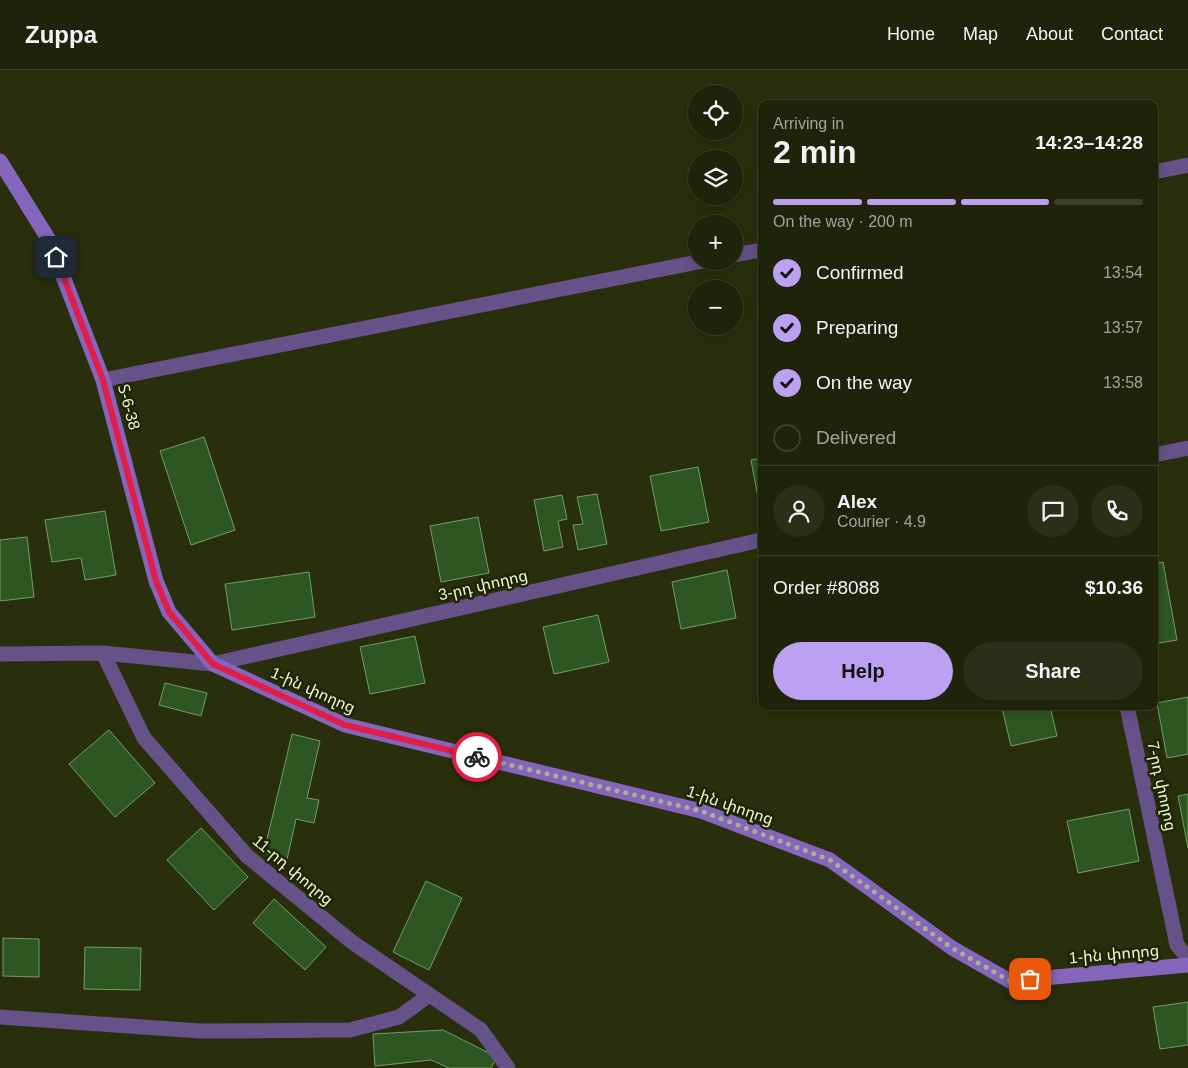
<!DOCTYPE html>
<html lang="en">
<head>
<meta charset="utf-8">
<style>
  body { margin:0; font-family:Arial,"Noto Sans Armenian",sans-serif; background:#2c2f17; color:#f1f3f6; height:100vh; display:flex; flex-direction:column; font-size:19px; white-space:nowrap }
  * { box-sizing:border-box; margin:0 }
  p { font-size:16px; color:#a1a49c }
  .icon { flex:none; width:28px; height:28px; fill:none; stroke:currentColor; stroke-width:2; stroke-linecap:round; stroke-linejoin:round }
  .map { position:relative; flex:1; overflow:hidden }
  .details { position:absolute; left:758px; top:30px; width:400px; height:610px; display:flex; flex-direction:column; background:#1f2309; border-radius:10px; box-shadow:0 2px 12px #0003,0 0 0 1px #3c402a }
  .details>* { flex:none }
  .controls { position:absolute; left:688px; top:15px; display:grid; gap:10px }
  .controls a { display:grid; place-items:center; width:55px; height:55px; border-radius:50%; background:#1f2309; box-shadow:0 2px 12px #0003,0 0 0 1px #3c402a; font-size:25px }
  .pin { position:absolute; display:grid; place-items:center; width:42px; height:42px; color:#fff; margin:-21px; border-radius:10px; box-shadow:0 2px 8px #0006 }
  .courier { position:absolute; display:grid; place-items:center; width:50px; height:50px; margin:-25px; border:4px solid #e11d48; border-radius:50%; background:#fff; color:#222; box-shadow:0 1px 6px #0007 }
  .overview em { font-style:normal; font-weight:800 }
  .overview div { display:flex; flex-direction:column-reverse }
  .overview { display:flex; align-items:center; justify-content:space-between; height:85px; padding:0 15px }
  h1 { font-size:32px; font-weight:800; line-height:38px }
  .bar { display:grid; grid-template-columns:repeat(4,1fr); gap:8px 5px; align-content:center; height:60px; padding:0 15px }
  .bar i { height:6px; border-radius:4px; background:#3c402a }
  .bar .active { background:#bca0f2 }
  .bar p { grid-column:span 4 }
  .line { display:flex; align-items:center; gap:12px; padding:0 15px; border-top:1px solid #3c402a }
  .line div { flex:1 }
  .round { display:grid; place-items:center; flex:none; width:52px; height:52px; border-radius:26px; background:#2c2f17 }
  ol { padding:0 15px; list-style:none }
  li { display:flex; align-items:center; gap:15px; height:55px }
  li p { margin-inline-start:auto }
  li .icon { padding:5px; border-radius:50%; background:#bca0f2; color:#111; stroke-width:4 }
  li:last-child { color:#a1a49c }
  li i { width:28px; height:28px; border:2px solid #3c402a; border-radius:50% }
  .cta { display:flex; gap:10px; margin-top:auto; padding:10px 15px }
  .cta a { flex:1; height:58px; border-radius:30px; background:#bca0f2; color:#111; font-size:20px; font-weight:800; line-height:58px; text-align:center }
  .cta a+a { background:#2c2f17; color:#f1f3f6 }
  header { display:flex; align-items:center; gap:30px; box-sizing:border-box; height:70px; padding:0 25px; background:#1f2309; border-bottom:1px solid #3c402a }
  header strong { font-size:24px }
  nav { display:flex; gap:28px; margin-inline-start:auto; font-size:18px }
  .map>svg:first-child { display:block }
  .building { fill:#2e5622; stroke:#729e66 }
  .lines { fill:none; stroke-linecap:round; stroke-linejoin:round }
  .minor { stroke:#655288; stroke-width:15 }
  .tertiary { stroke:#655288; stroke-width:15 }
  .secondary { stroke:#8666bc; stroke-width:15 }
  .done { stroke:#a8b08d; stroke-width:5; stroke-dasharray:0 9 }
  .route { stroke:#e11d48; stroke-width:6 }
  .labels { text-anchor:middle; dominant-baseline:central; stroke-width:5; stroke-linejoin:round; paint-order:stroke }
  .street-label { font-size:16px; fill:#ecf5d2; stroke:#1f2502 }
</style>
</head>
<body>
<header>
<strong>Zuppa</strong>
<nav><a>Home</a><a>Map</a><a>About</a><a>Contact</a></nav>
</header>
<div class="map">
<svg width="1188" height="998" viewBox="0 0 1188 998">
  <rect width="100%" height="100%" fill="#292f0c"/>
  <path class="building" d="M204 367 235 460 191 475 160 381Z
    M761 388V439H760L751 390Z
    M698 397 709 452 661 461 650 406Z
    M597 424 607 474 578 480 573 455 583 454 577 427Z
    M562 425 567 449 558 451 563 477 544 481 534 430Z
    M105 441 116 505 85 510 81 488 52 492 45 450Z
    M478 447 489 503 441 512 430 456Z
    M27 467 34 527 0 531V470Z
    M1163 492 1177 570 1154 574V494Z
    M727 500 736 548 681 559 672 512Z
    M309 502 315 547 232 560 225 514Z
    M598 545 609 592 554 604 543 557Z
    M415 566 425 613 370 624 360 577Z
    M165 613 207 623 201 646 159 635Z
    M1188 627V684L1167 688 1157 633Z
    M1012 636H1050L1057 666 1011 676 1002 638Z
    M109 660 155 713 115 747 69 694Z
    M292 664 320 671 307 728 319 730 314 753 296 749 286 794 264 782Z
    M1188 724V778L1178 726Z
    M1129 739 1139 791 1078 803 1067 751Z
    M201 758 248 807 214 840 167 790Z
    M426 811 462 828 429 900 393 882Z
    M274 829 326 877 305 900 253 853Z
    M3 868 39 869V907L3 906Z
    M85 877 141 878 140 920 84 919Z
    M1188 932V975L1160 979 1153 937Z
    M443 960 497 987 491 998H449L431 990 375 996 373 964Z"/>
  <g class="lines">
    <path class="minor" d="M1154 102 1188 95
      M734 185 761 180
      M103 310 703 191
      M1154 385 1188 378
      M103 583 144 668 247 786 352 872 481 960 508 998
      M213 594 761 470
      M1127 636 1177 875 1188 888
      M0 947 200 961 350 960 399 947 428 926"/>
    <path class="tertiary" d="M0 584 103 583 213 594"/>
    <path class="secondary" d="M0 91 49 170 103 310 156 511 169 542 213 594 345 655 701 741 830 790 952 878 1010 911 1188 895"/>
  </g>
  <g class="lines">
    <path class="done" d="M477 687 701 741 830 790 952 878 1010 911 1030 909"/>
    <path class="route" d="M56 187 103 310 156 511 169 542 213 594 345 655 477 687"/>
  </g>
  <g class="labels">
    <g class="street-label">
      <text transform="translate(129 337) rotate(75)">Տ-6-38</text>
      <text transform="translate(483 515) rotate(-13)">3-րդ փողոց</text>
      <text transform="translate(313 620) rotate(24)">1-ին փողոց</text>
      <text transform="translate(1162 716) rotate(78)">7-րդ փողոց</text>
      <text transform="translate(730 735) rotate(19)">1-ին փողոց</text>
      <text transform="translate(293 800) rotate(40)">11-րդ փողոց</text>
      <text transform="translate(1114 884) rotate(-5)">1-ին փողոց</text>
    </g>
  </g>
</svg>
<div class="controls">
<a><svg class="icon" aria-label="locate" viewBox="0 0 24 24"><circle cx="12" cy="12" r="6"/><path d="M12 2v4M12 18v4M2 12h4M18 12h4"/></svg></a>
<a><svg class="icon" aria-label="layers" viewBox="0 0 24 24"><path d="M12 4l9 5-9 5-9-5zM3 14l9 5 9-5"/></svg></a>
<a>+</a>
<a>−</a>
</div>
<div class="pin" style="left:1030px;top:909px;background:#ea580c"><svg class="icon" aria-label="bag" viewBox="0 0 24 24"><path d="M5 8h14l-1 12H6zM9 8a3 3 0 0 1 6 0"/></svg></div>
<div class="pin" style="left:56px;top:187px;background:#1f2937"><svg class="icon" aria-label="home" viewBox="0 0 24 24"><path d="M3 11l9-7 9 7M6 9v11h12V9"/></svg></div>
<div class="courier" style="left:477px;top:687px"><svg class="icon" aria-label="bike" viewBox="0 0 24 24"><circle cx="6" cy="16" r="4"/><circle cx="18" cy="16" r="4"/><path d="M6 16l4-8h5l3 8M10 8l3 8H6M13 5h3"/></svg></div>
<section class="details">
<div class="overview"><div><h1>2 min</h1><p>Arriving in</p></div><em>14:23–14:28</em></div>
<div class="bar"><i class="active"></i><i class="active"></i><i class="active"></i><i></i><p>On the way · 200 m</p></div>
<ol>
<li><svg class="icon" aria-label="check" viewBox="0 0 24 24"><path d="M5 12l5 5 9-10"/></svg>Confirmed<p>13:54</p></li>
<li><svg class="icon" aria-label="check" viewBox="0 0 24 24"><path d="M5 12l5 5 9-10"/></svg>Preparing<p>13:57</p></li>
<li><svg class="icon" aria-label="check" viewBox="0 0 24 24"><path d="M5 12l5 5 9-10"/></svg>On the way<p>13:58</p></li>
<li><i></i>Delivered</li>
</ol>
<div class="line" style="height:90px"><a class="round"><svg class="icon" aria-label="person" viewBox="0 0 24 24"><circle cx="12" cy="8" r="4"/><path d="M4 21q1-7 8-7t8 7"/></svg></a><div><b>Alex</b><p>Courier · 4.9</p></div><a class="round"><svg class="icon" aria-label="chat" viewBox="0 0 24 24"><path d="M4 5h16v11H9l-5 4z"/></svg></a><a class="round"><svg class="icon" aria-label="phone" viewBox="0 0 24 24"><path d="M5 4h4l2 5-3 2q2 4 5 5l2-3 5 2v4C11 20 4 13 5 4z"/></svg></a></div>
<div class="line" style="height:65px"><div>Order #8088</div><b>$10.36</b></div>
<div class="cta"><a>Help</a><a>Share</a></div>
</section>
</div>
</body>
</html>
